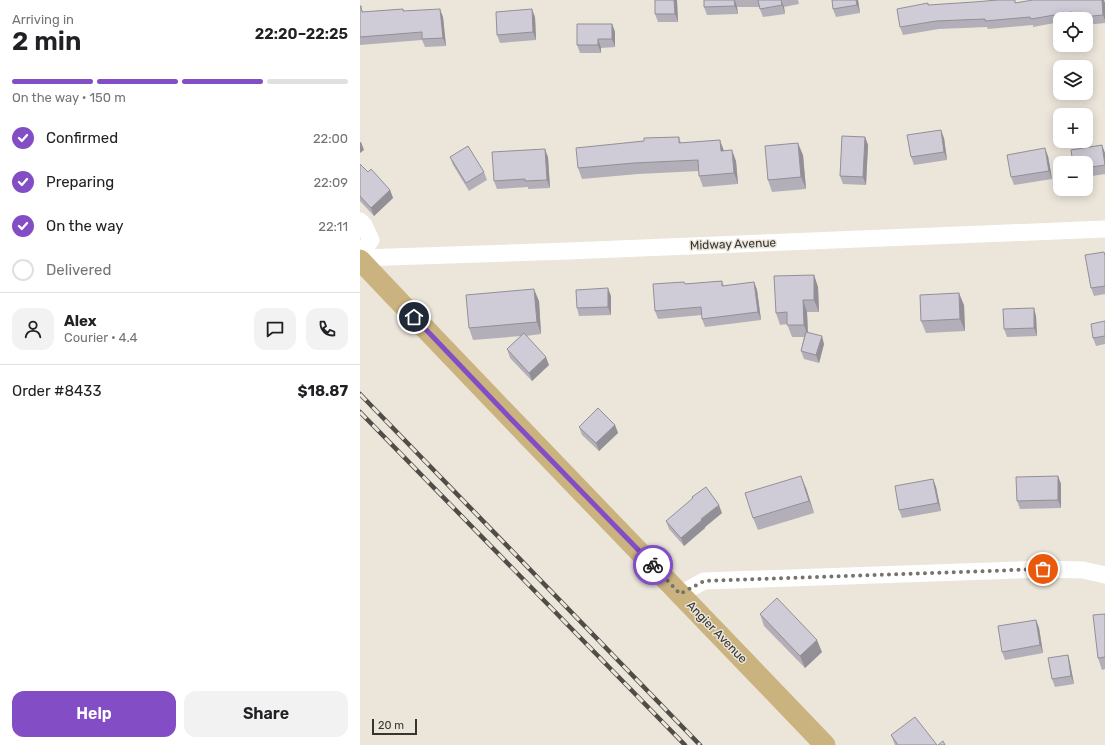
<!DOCTYPE html>
<html lang="en">
<head>
<meta charset="utf-8">
<style>
  body { margin:0; font-family:Rubik,sans-serif; background:#f2f2f2; color:#202124; height:100vh; display:flex; flex-direction:column; font-size:15px; white-space:nowrap }
  * { box-sizing:border-box; margin:0 }
  p { font-size:13px; color:#757577 }
  .icon { flex:none; width:22px; height:22px; fill:none; stroke:currentColor; stroke-width:2; stroke-linecap:round; stroke-linejoin:round }
  .map { position:relative; flex:1; overflow:hidden }
  .panel { display:flex; flex-direction:column; background:#fff; width:360px }
  .panel>* { flex:none }
  .tools { position:absolute; left:693px; top:12px; display:grid; gap:8px }
  .tools a { display:grid; place-items:center; width:40px; height:40px; border-radius:8px; background:#fff; box-shadow:0 2px 10px #0003; font-size:20px }
  .scale { position:absolute; left:12px; bottom:10px; width:45px; box-sizing:border-box; padding-left:4px; border:2px solid #373531; border-top:0; font-size:11px; line-height:14px; white-space:nowrap; color:#373531; -webkit-text-stroke:3px #ebe5da; paint-order:stroke }
  .pin { position:absolute; display:grid; place-items:center; width:34px; height:34px; color:#fff; margin:-17px; border:2px solid #fff; border-radius:50%; box-shadow:0 1px 4px #0007 }
  .courier { position:absolute; display:grid; place-items:center; width:40px; height:40px; margin:-20px; border:3px solid #824dc5; border-radius:50%; background:#fff; color:#222; box-shadow:0 1px 5px #0007 }
  .overview em { font-style:normal; font-weight:600 }
  .overview div { display:flex; flex-direction:column-reverse }
  .overview { display:flex; align-items:center; justify-content:space-between; height:68px; padding:0 12px }
  h1 { font-size:26px; font-weight:600; line-height:30px }
  .bar { display:grid; grid-template-columns:repeat(4,1fr); gap:6px 4px; align-content:center; height:48px; padding:0 12px }
  .bar i { height:5px; border-radius:3px; background:#e0e0e0 }
  .bar .current { background:#824dc5 }
  .bar p { grid-column:span 4 }
  .line { display:flex; align-items:center; gap:10px; padding:0 12px; border-top:1px solid #e0e0e0 }
  .line div { flex:1 }
  .round { display:grid; place-items:center; flex:none; width:42px; height:42px; border-radius:12px; background:#f2f2f2 }
  ol { padding:0 12px; list-style:none }
  li { display:flex; align-items:center; gap:12px; height:44px }
  li p { margin-inline-start:auto }
  li .icon { padding:4px; border-radius:50%; background:#824dc5; color:#fff; stroke-width:4 }
  li:last-child { color:#757577 }
  li i { width:22px; height:22px; border:2px solid #e0e0e0; border-radius:50% }
  .button { display:flex; gap:8px; margin-top:auto; padding:8px 12px }
  .button a { flex:1; height:46px; border-radius:12px; background:#824dc5; color:#fff; font-size:16px; font-weight:600; line-height:46px; text-align:center }
  .button a+a { background:#f2f2f2; color:#202124 }
  main { display:flex; flex:1; min-height:0 }
  .map>svg:first-child { display:block }
  .lines { fill:none; stroke-linecap:round; stroke-linejoin:round }
  .minor { stroke:#fff; stroke-width:17 }
  .major { stroke:#cbb380; stroke-width:21 }
  .rail-casing { stroke:#504d48; stroke-width:4.5 }
  .rail { stroke:#ebe5da; stroke-width:3; stroke-dasharray:9; stroke-linecap:butt }
  .wall { fill:#b3afb9 }
  .shaded-wall { fill:#928f96 }
  .building { fill:#d0ccd7; stroke:#928f96 }
  .done { stroke:#76736c; stroke-width:4; stroke-dasharray:0 7.2 }
  .route { stroke:#824dc5; stroke-width:5 }
  .labels { text-anchor:middle; dominant-baseline:central; stroke-width:3; stroke-linejoin:round; paint-order:stroke }
  .street-label { font-size:12px; fill:#373531; stroke:#ebe5da }
</style>
</head>
<body>
<main>
<section class="panel">
<div class="overview"><div><h1>2 min</h1><p>Arriving in</p></div><em>22:20–22:25</em></div>
<div class="bar"><i class="current"></i><i class="current"></i><i class="current"></i><i></i><p>On the way · 150 m</p></div>
<ol>
<li><svg class="icon" aria-label="check" viewBox="0 0 24 24"><path d="M5 12l5 5 9-10"/></svg>Confirmed<p>22:00</p></li>
<li><svg class="icon" aria-label="check" viewBox="0 0 24 24"><path d="M5 12l5 5 9-10"/></svg>Preparing<p>22:09</p></li>
<li><svg class="icon" aria-label="check" viewBox="0 0 24 24"><path d="M5 12l5 5 9-10"/></svg>On the way<p>22:11</p></li>
<li><i></i>Delivered</li>
</ol>
<div class="line" style="height:72px"><a class="round"><svg class="icon" aria-label="person" viewBox="0 0 24 24"><circle cx="12" cy="8" r="4"/><path d="M4 21q1-7 8-7t8 7"/></svg></a><div><b>Alex</b><p>Courier · 4.4</p></div><a class="round"><svg class="icon" aria-label="chat" viewBox="0 0 24 24"><path d="M4 5h16v11H9l-5 4z"/></svg></a><a class="round"><svg class="icon" aria-label="phone" viewBox="0 0 24 24"><path d="M5 4h4l2 5-3 2q2 4 5 5l2-3 5 2v4C11 20 4 13 5 4z"/></svg></a></div>
<div class="line" style="height:52px"><div>Order #8433</div><b>$18.87</b></div>
<div class="button"><a>Help</a><a>Share</a></div>
</section>
<div class="map">
<svg width="745" height="745" viewBox="0 0 745 745">
  <rect width="100%" height="100%" fill="#ebe5da"/>
  <g class="lines">
    <path class="minor" d="M0 221 4 225 11 240 0 255
      M0 258 209 251 745 229
      M320 594 344 581 683 569 723 570 745 575"/>
    <path class="major" d="M0 260C154 423 310 583 465 745"/>
    <defs>
      <path id="rail" d="M0 394 340 745
        M0 412 325 745"/>
    </defs>
    <use href="#rail" class="rail-casing"/>
    <use href="#rail" class="rail"/>
  </g>
  <path class="wall" d="M344 0H438L439 4 424 7 425 14 403 17 399 7H377L378 14 347 15 344 7Z
    M498 0 500 13 476 17 473 9Z
    M673 0H744L745 7V23L726 25V19H700V22L673 27V25L628 29 627 27 579 29 543 35 540 27Z
    M317 1 318 22H298L295 14Z
    M0 6 3 12 43 9 44 11 83 17 86 46 65 47 62 40 0 45Z
    M175 17 176 40 140 43 137 35Z
    M252 24 255 32V47L241 48V53H220L217 45Z
    M319 137 321 143 364 151 376 161 378 184 343 187 339 176V171L278 174 222 179 218 168 284 141Z
    M505 137 508 145 506 185 483 184 480 176Z
    M584 138 587 160 554 165 551 157Z
    M742 145 745 156V174L726 177V163Z
    M443 155 446 189 412 192 408 180Z
    M688 156 692 179 654 185 651 177Z
    M90 157 124 172 127 180 109 191 93 165Z
    M188 157 190 188 168 189V187L137 189 134 181Z
    M0 164 8 172 30 190 33 198 14 216 0 201Z
    M745 253V294L734 296 731 288Z
    M454 275 458 287 459 312H447L448 332 464 344 459 363 444 359 441 351 444 337H432L427 324 420 325 416 313Z
    M362 281 364 286 394 282 397 290 401 320 345 327 342 319V315L298 319 295 311 324 282 325 284Z
    M251 296V315L219 316 217 308Z
    M179 301 181 334 166 336 189 365 172 381 150 358 147 349 161 336 113 340 109 328Z
    M604 305 605 331 566 333 561 321Z
    M676 316 677 336 647 337 644 329Z
    M745 321V344L736 346 733 338Z
    M255 425 258 433 239 451 222 435 219 427Z
    M698 476 701 484V508L660 509 657 501Z
    M573 479 576 487 581 511 542 518 539 510Z
    M446 488 454 513 398 530 393 518Z
    M362 513 345 527V528L324 546 309 529 306 521Z
    M400 614 462 652 445 668 404 626Z
    M745 614V669L742 670 738 658Z
    M676 620 679 628 683 653 645 660 642 652Z
    M708 655 710 663 714 684 695 687 692 679Z
    M531 735 577 745H535Z"/>
  <path class="shaded-wall" d="M314 0H317V1L318 22 315 14Z
    M375 0 377 7 378 14 375 6Z
    M421 0 424 7 425 14 422 5Z
    M496 0H498L500 13 497 5Z
    M742 0H744L745 3V20L743 15Z
    M80 9 83 17 86 46 83 38Z
    M172 9 175 17 176 40 173 32Z
    M252 24 255 32V47L252 39Z
    M238 39 241 48V53L238 45Z
    M581 130 584 138 587 160 584 152Z
    M505 137 508 145 506 185 503 177Z
    M360 140 364 151H361Z
    M0 142H1L4 150 0 153Z
    M438 143 443 155 446 189 441 177Z
    M742 145 745 153V166Z
    M685 148 688 156 692 179 689 171Z
    M185 149 188 157 190 188 187 180Z
    M372 150 376 161 378 184 374 173Z
    M30 190 33 198 14 216 11 208Z
    M454 275 458 287 459 312 454 300Z
    M394 282 397 290 401 320 398 312Z
    M248 288 251 296V315L248 307Z
    M174 289 179 301 181 334 177 322Z
    M599 293 604 305 605 331 600 319Z
    M443 300 447 312 448 337 444 325Z
    M674 308 676 316 677 336 674 328Z
    M462 336 464 344 459 363 456 355Z
    M186 357 189 365 172 381 169 373Z
    M255 425 258 433 239 451 236 443Z
    M441 476 446 488 454 513 449 501Z
    M698 476 701 484V508L698 500Z
    M573 479 576 487 581 511 578 503Z
    M359 505 362 513 345 527V528L324 546 321 538 341 519Z
    M676 620 679 628 683 653 680 645Z
    M457 640 462 652 445 668 440 656Z
    M708 655 710 663 714 684 711 676Z"/>
  <path class="building" d="M295 0H314L315 14H295Z
    M344 0H374L375 6 344 7Z
    M398 0H421L422 5 400 9Z
    M472 0H496L497 5 473 9Z
    M638 0H655V3L673 0H742L743 15 712 18V12L671 19 670 17 625 21V19L576 21 540 27 537 9 568 3V5L614 2Z
    M0 6H1L2 12 43 9V11L80 9 83 38 62 39V32L0 37Z
    M172 9 173 32 137 35 136 12Z
    M217 24H252V39H238V45H217Z
    M581 130 584 152 551 157 547 135Z
    M482 136 505 137 503 177 480 176Z
    M319 137V143L360 140 361 151 372 150 374 173 339 176 338 160 274 163 218 168 216 148 284 141V138Z
    M438 143 441 177 408 180 405 146Z
    M742 145 745 165 726 168V163H713L711 150Z
    M108 146 124 172 106 183 90 157Z
    M685 148 689 171 651 177 647 155Z
    M185 149 187 180 165 181V179L134 181 132 152Z
    M0 164 8 172 11 169 30 190 11 208 0 196Z
    M744 252 745 255V286L731 288 725 255Z
    M454 275V300H443L444 325H427V312L416 313 414 276Z
    M362 281V286L394 282 398 312 342 319 341 307 295 311 293 284 324 282 325 284Z
    M248 288V307L217 308 216 290Z
    M174 289 177 322 109 328 106 295Z
    M599 293 600 319 561 321 560 295Z
    M674 308V328L644 329 643 309Z
    M745 321V336L733 338 731 324Z
    M446 332 462 336 456 355 441 351Z
    M164 333 186 357 169 373 147 349Z
    M238 408 255 425 236 443 219 427Z
    M441 476 449 501 393 518 385 493Z
    M698 476V500L657 501 656 477Z
    M573 479 578 503 539 510 535 486Z
    M346 487 359 505 341 519 342 520 321 538 306 521 333 498 332 497Z
    M417 598 457 640 440 656 400 614Z
    M745 614V657L738 658 733 615Z
    M676 620 680 645 642 652 638 626Z
    M708 655 711 676 692 679 688 658Z
    M555 717 577 745H538L531 735Z
    M583 741 585 745H578Z"/>
  <g class="lines">
    <path class="done" d="M293 565 320 594 344 581 683 569"/>
    <path class="route" d="M54 317 152 420 293 565"/>
  </g>
  <g class="labels">
    <g class="street-label">
      <text transform="translate(373 244) rotate(-2)">Midway Avenue</text>
      <text transform="translate(357 632) rotate(46)">Angier Avenue</text>
    </g>
  </g>
</svg>
<div class="tools">
<a><svg class="icon" aria-label="locate" viewBox="0 0 24 24"><circle cx="12" cy="12" r="6"/><path d="M12 2v4M12 18v4M2 12h4M18 12h4"/></svg></a>
<a><svg class="icon" aria-label="layers" viewBox="0 0 24 24"><path d="M12 4l9 5-9 5-9-5zM3 14l9 5 9-5"/></svg></a>
<a>+</a>
<a>−</a>
</div>
<div class="scale">20 m</div>
<div class="pin" style="left:683px;top:569px;background:#ea580c"><svg class="icon" aria-label="bag" viewBox="0 0 24 24"><path d="M5 8h14l-1 12H6zM9 8a3 3 0 0 1 6 0"/></svg></div>
<div class="pin" style="left:54px;top:317px;background:#1f2937"><svg class="icon" aria-label="home" viewBox="0 0 24 24"><path d="M3 11l9-7 9 7M6 9v11h12V9"/></svg></div>
<div class="courier" style="left:293px;top:565px"><svg class="icon" aria-label="bike" viewBox="0 0 24 24"><circle cx="6" cy="16" r="4"/><circle cx="18" cy="16" r="4"/><path d="M6 16l4-8h5l3 8M10 8l3 8H6M13 5h3"/></svg></div>
</div>
</main>
</body>
</html>
